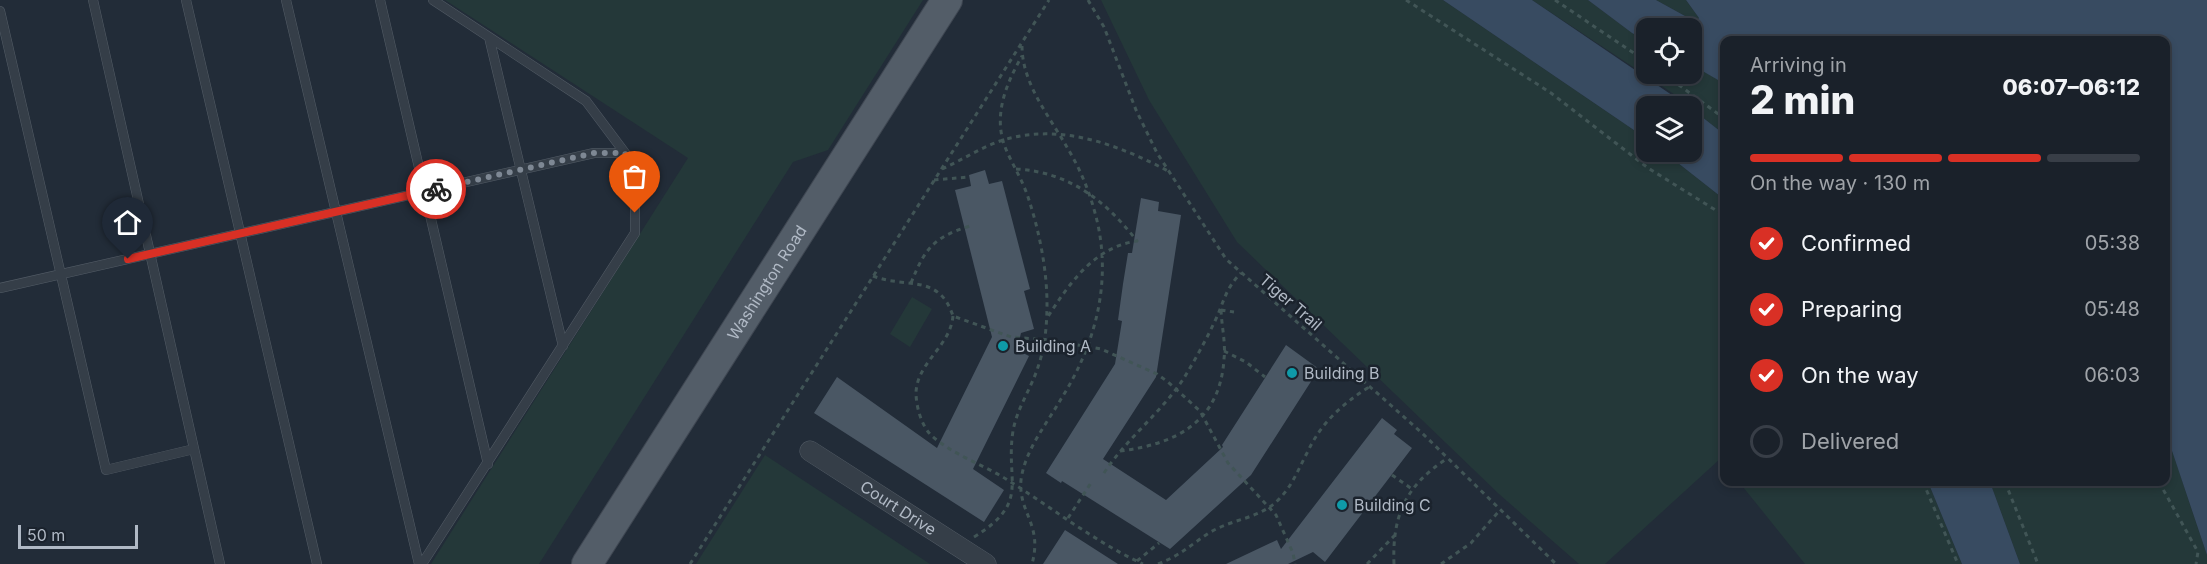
<!DOCTYPE html>
<html lang="en">
<head>
<meta charset="utf-8">
<style>
  body { margin:0; font-family:Inter,sans-serif; background:#232932; color:#f1f3f6; height:100vh; display:flex; flex-direction:column; font-size:22px; white-space:nowrap }
  * { box-sizing:border-box; margin:0 }
  p { font-size:20px; color:#9fa3a8 }
  .icon { flex:none; width:33px; height:33px; fill:none; stroke:currentColor; stroke-width:2; stroke-linecap:round; stroke-linejoin:round }
  .map { position:relative; flex:1; overflow:hidden }
  .sheet { position:absolute; left:1720px; top:36px; width:450px; height:450px; display:flex; flex-direction:column; background:#1a212a; border-radius:12px; box-shadow:0 3px 9px #0003,0 0 0 2px #383e47 }
  .sheet>* { flex:none }
  .tools { position:absolute; left:1636px; top:18px; display:grid; gap:12px }
  .tools a { display:grid; place-items:center; width:66px; height:66px; border-radius:12px; background:#1a212a; box-shadow:0 3px 9px #0003,0 0 0 2px #383e47; font-size:30px }
  .scale { position:absolute; left:18px; bottom:15px; width:120px; box-sizing:border-box; padding-left:6px; border:3px solid #b0b9c5; border-top:0; font-size:16px; line-height:21px; white-space:nowrap; color:#b0b9c5; -webkit-text-stroke:4px #1b232d; paint-order:stroke }
  .pin { position:absolute; display:grid; place-items:center; width:51px; height:51px; color:#fff; margin:-62px -26px; border-radius:50% 50% 50% 0; rotate:-45deg; box-shadow:0 0 6px #0007 }
  .pin .icon { rotate:45deg }
  .courier { position:absolute; display:grid; place-items:center; width:60px; height:60px; margin:-30px; border:4px solid #d93025; border-radius:50%; background:#fff; color:#222; box-shadow:0 2px 8px #0007 }
  .head em { font-style:normal; font-weight:800 }
  .head div { display:flex; flex-direction:column-reverse }
  .head { display:flex; align-items:center; justify-content:space-between; height:102px; padding:0 30px }
  h1 { font-size:39px; font-weight:800; line-height:45px }
  .bar { display:grid; grid-template-columns:repeat(4,1fr); gap:9px 6px; align-content:center; height:72px; padding:0 30px }
  .bar i { height:8px; border-radius:4px; background:#383e47 }
  .bar .on { background:#d93025 }
  .bar p { grid-column:span 4 }
  ol { padding:0 30px; list-style:none }
  li { display:flex; align-items:center; gap:18px; height:66px }
  li p { margin-inline-start:auto }
  li .icon { padding:6px; border-radius:50%; background:#d93025; color:#fff; stroke-width:4 }
  li:last-child { color:#9fa3a8 }
  li i { width:33px; height:33px; border:3px solid #383e47; border-radius:50% }
  .map>svg:first-child { display:block }
  .green { fill:#243839 }
  .water { fill:#384b61 }
  .building { fill:#4a5764 }
  .lines { fill:none; stroke-linecap:round; stroke-linejoin:round }
  .service-casing { stroke:#535c66; stroke-width:10 }
  .minor-casing { stroke:#535c66; stroke-width:21 }
  .primary-casing { stroke:#3f4752; stroke-width:32 }
  .path { stroke:#415556; stroke-width:3; stroke-dasharray:4.5 4.5; stroke-linecap:butt }
  .service { stroke:#353e48; stroke-width:9 }
  .minor { stroke:#353e48; stroke-width:20 }
  .primary { stroke:#535d68; stroke-width:30 }
  .done { stroke:#7e8894; stroke-width:6; stroke-dasharray:0 10.8 }
  .route { stroke:#d93025; stroke-width:8 }
  .culture-dot { fill:#0f9aa8; stroke:#1b232d; stroke-width:2 }
  .labels { text-anchor:middle; dominant-baseline:central; stroke-width:5; stroke-linejoin:round; paint-order:stroke }
  .street-label { font-size:16px; fill:#b0b9c5; stroke:#1b232d }
  .poi-label { font-size:16px; fill:#b0b9c5; stroke:#1b232d; text-anchor:start }
</style>
</head>
<body>
<div class="map">
<svg width="2207" height="564" viewBox="0 0 2207 564">
  <rect width="100%" height="100%" fill="#222c38"/>
  <path class="green" d="M445 0H923L828 150 793 162 539 564H431L688 158Z
    M1101 0H1443L1647 139V152H1664L1725 200V464L1720 459 1605 564H1579L1499 494 1237 242 1149 100Z
    M1532 0H1588L1632 33 1647 41V74H1692V65L1723 82 1725 135 1692 109V106Z
    M1656 0H1686L1699 18 1696 22Z
    M912 297 932 309 910 347 890 334Z
    M2166 433 2207 555V564H2020L1990 482H2166Z
    M765 455 930 564H696Z
    M1739 482H1928L1962 564H1805Z"/>
  <path class="water" d="M1443 0H1532L1688 106H1647V139Z
    M1588 0H1656L1696 22 1699 18 1686 0H2207V555L2166 433V40H1725V84L1692 65V28H1647V41L1632 33Z
    M1692 109 1725 135V200L1664 152H1692Z
    M1928 482H1990L2020 564H1962Z"/>
  <path class="building" d="M985 170 989 184 1002 181 1030 289 1024 291 1034 329 1021 333 1017 350 1029 356 973 469 1004 490 984 522 814 413 837 377 937 448 992 337 955 190 971 186 969 175Z
    M1141 198 1159 202 1158 211 1181 215 1156 377 1103 459 1166 500 1223 447 1222 445 1286 345 1319 369 1251 475 1170 549 1062 481 1061 483 1046 473 1115 364 1122 321 1118 320 1123 284 1128 253H1132Z
    M1382 418 1397 430 1394 434 1412 448 1325 562 1313 552 1288 564H1226L1277 540 1281 549Z
    M1065 530 1118 564H1043Z"/>
  <g class="lines">
    <defs>
      <path id="service" d="M93 0 220 564
        M186 0 317 564
        M286 0 419 564
        M380 0 488 464
        M0 11 106 470 194 449
        M489 37 563 346
        M0 288 594 153H625
        M422 564 635 233V193L625 153 586 101 433 0"/>
      <g id="minor">
        <path id="s1" d="M810 451 986 564"/>
      </g>
      <g id="primary">
        <path id="s2" d="M587 564 947 0"/>
      </g>
    </defs>
    <use href="#service" class="service-casing"/>
    <use href="#minor" class="minor-casing"/>
    <use href="#primary" class="primary-casing"/>
    <path class="path" d="M1088 0 1104 27 1136 110 1157 153 1226 259 1422 433 1556 564
      M1406 0 1551 93 1648 168 1725 216
      M1555 0 1647 62
      M1022 46C1022 84 1050 117 1068 149 1082 172 1092 198 1098 225 1111 287 1094 347 1061 399 1046 425 1025 450 1021 480 1018 513 1043 524 1032 564
      M1664 74 1725 119
      M942 169C962 160 980 148 1000 141 1058 122 1117 144 1168 171
      M1016 169C1069 172 1105 200 1137 241 1094 247 1069 284 1047 318
      M934 180 969 177
      M873 276C906 289 939 273 953 316L1011 337 1049 340 1101 349 1157 374 1168 382 1200 411 1228 463 1276 515 1293 553 1295 564
      M911 283C925 248 934 237 970 226
      M1221 310 1234 312
      M953 316C950 347 918 361 916 392 916 406 921 425 931 435 951 454 982 464 1006 479 1051 507 1095 542 1143 564
      M1224 351 1246 362 1265 377
      M1120 451C1176 444 1220 422 1224 359 1226 342 1221 324 1221 307
      M1104 473C1127 438 1161 413 1184 378 1195 360 1206 340 1215 321 1224 302 1225 289 1241 273
      M1392 475 1412 489
      M1923 482 1958 564
      M2005 482 2038 564
      M2159 482 2198 552 2196 564
      M1068 518 1091 483
      M974 537C1031 502 1005 482 1013 431 1017 408 1031 389 1038 367 1045 347 1047 325 1047 304 1047 269 1039 230 1028 197 1022 179 1012 164 1005 147 993 115 1006 84 1022 56
      M1137 561 1159 543
      M690 564 1049 0
      M1158 564C1181 555 1189 546 1209 533 1233 518 1262 519 1281 497 1293 484 1299 468 1307 453 1321 423 1341 405 1369 387
      M1367 564 1395 535
      M1394 564C1392 515 1406 485 1448 458
      M1441 564 1471 543 1500 510"/>
    <use href="#service" class="service"/>
    <use href="#minor" class="minor"/>
    <use href="#primary" class="primary"/>
  </g>
  <g class="lines">
    <path class="done" d="M436 189 594 153H625L635 193V213"/>
    <path class="route" d="M128 259 436 189"/>
  </g>
  <g class="culture-dot">
    <circle cx="1003" cy="346" r="6"/>
    <circle cx="1292" cy="373" r="6"/>
    <circle cx="1342" cy="505" r="6"/>
  </g>
  <g class="labels">
    <g class="street-label">
      <text stroke="none"><textPath href="#s2" startOffset="334">Washington Road</textPath></text>
      <text transform="translate(1291 302) rotate(41)">Tiger Trail</text>
      <text stroke="none"><textPath href="#s1" startOffset="105">Court Drive</textPath></text>
    </g>
    <g class="poi-label">
      <text x="1015" y="346">Building A</text>
      <text x="1304" y="373">Building B</text>
      <text x="1354" y="505">Building C</text>
    </g>
  </g>
</svg>
<div class="tools">
<a><svg class="icon" aria-label="locate" viewBox="0 0 24 24"><circle cx="12" cy="12" r="6"/><path d="M12 2v4M12 18v4M2 12h4M18 12h4"/></svg></a>
<a><svg class="icon" aria-label="layers" viewBox="0 0 24 24"><path d="M12 4l9 5-9 5-9-5zM3 14l9 5 9-5"/></svg></a>
</div>
<div class="scale">50 m</div>
<div class="pin" style="left:635px;top:213px;background:#ea580c"><svg class="icon" aria-label="bag" viewBox="0 0 24 24"><path d="M5 8h14l-1 12H6zM9 8a3 3 0 0 1 6 0"/></svg></div>
<div class="pin" style="left:128px;top:259px;background:#1f2937"><svg class="icon" aria-label="home" viewBox="0 0 24 24"><path d="M3 11l9-7 9 7M6 9v11h12V9"/></svg></div>
<div class="courier" style="left:436px;top:189px"><svg class="icon" aria-label="bike" viewBox="0 0 24 24"><circle cx="6" cy="16" r="4"/><circle cx="18" cy="16" r="4"/><path d="M6 16l4-8h5l3 8M10 8l3 8H6M13 5h3"/></svg></div>
<section class="sheet">
<div class="head"><div><h1>2 min</h1><p>Arriving in</p></div><em>06:07–06:12</em></div>
<div class="bar"><i class="on"></i><i class="on"></i><i class="on"></i><i></i><p>On the way · 130 m</p></div>
<ol>
<li><svg class="icon" aria-label="check" viewBox="0 0 24 24"><path d="M5 12l5 5 9-10"/></svg>Confirmed<p>05:38</p></li>
<li><svg class="icon" aria-label="check" viewBox="0 0 24 24"><path d="M5 12l5 5 9-10"/></svg>Preparing<p>05:48</p></li>
<li><svg class="icon" aria-label="check" viewBox="0 0 24 24"><path d="M5 12l5 5 9-10"/></svg>On the way<p>06:03</p></li>
<li><i></i>Delivered</li>
</ol>
</section>
</div>
</body>
</html>
